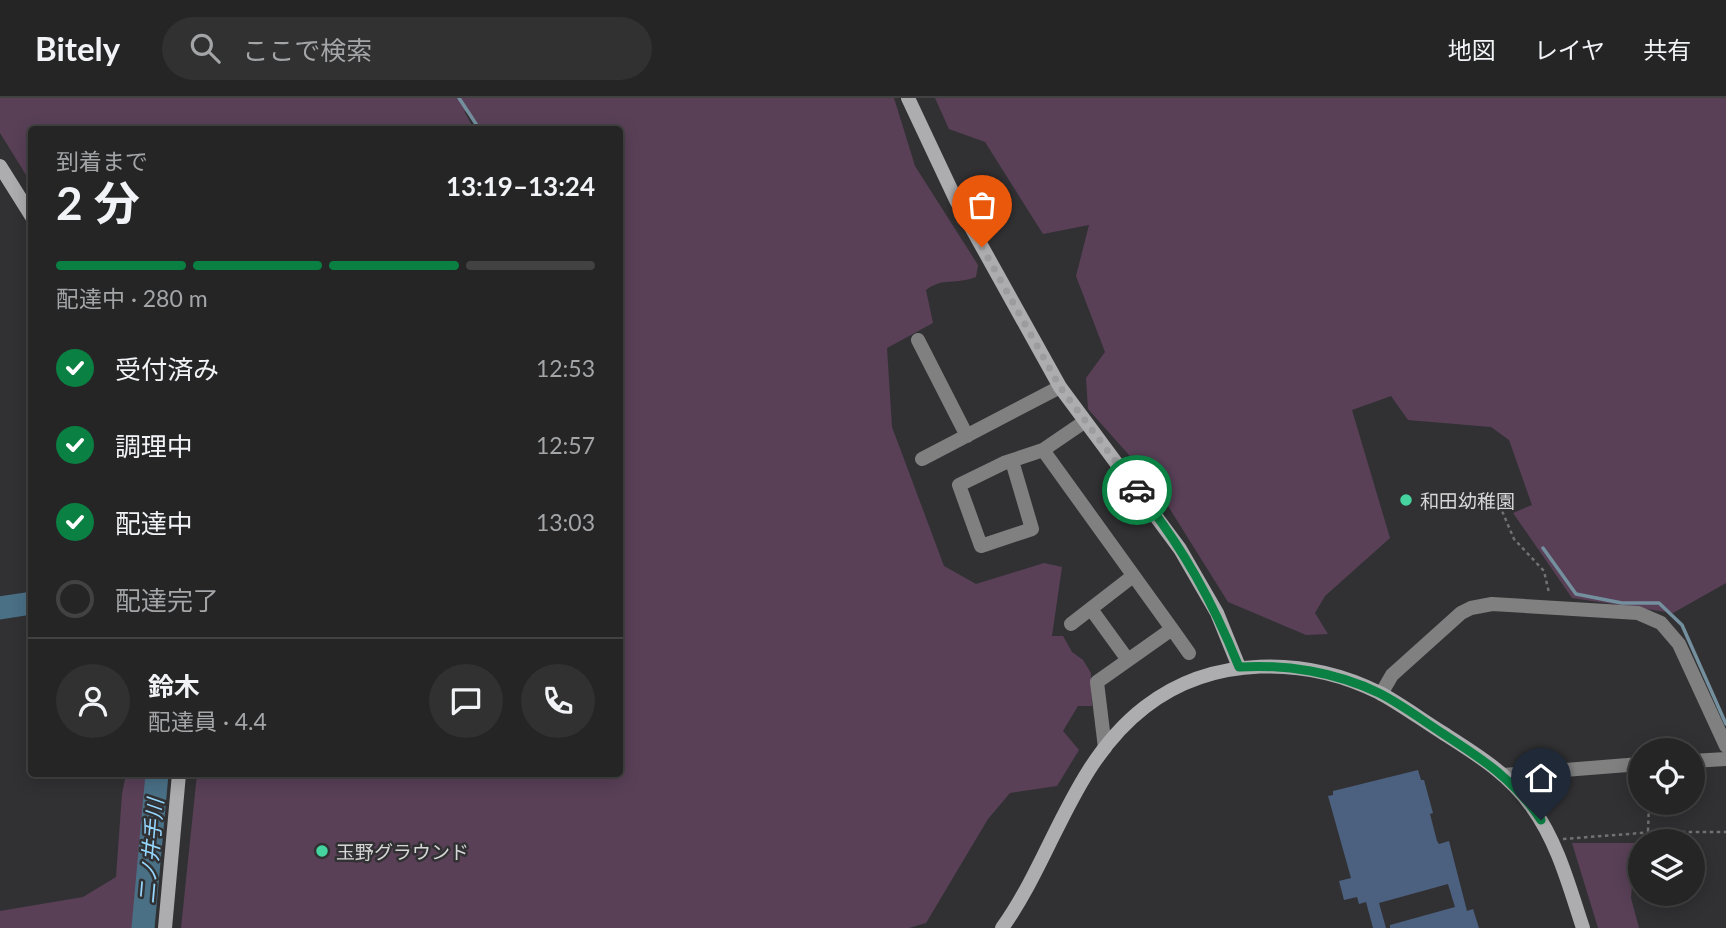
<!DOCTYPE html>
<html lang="ja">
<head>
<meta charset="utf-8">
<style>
  body { margin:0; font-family:Lato,"Noto Sans JP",sans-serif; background:#313132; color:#f1f3f6; height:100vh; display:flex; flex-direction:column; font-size:26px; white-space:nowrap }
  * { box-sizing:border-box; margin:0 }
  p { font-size:23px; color:#a3a5a7 }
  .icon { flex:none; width:38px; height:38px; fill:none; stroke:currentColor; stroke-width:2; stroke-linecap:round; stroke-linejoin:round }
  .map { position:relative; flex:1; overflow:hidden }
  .sheet { position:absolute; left:28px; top:28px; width:595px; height:651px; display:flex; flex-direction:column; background:#252526; border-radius:7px; box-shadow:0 4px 18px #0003,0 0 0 2px #424243 }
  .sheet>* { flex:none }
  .fabs { position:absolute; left:1628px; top:640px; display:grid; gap:14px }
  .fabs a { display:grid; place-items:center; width:77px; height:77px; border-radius:50%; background:#252526; box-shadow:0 4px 18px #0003,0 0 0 2px #424243; font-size:35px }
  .pin { position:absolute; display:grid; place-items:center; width:60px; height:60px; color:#fff; margin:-72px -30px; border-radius:50% 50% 50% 0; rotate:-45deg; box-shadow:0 0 7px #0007 }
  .pin .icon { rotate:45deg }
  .courier { position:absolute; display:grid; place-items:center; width:70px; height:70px; margin:-35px; border:5px solid #0b8043; border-radius:50%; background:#fff; color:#222; box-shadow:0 2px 9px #0007 }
  .overview em { font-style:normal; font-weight:700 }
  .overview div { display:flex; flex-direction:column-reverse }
  .overview { display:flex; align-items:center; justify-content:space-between; height:119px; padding:0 28px }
  h1 { font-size:46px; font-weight:700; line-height:52px }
  .bar { display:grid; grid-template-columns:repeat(4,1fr); gap:10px 7px; align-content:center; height:84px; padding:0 28px }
  .bar i { height:9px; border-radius:5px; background:#424243 }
  .bar .on { background:#0b8043 }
  .bar p { grid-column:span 4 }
  .line { display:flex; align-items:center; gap:18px; padding:0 28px; border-top:2px solid #424243 }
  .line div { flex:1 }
  .round { display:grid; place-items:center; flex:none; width:74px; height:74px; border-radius:37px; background:#313132 }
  ol { padding:0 28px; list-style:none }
  li { display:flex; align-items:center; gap:21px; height:77px }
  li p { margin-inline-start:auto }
  li .icon { padding:7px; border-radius:50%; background:#0b8043; color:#fff; stroke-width:4 }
  li:last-child { color:#a3a5a7 }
  li i { width:38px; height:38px; border:4px solid #424243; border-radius:50% }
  header { display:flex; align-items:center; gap:42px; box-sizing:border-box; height:98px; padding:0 35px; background:#252526; border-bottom:2px solid #424243 }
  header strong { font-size:33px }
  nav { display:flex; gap:38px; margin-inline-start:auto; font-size:24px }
  .search { width:490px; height:63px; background:#313132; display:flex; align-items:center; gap:18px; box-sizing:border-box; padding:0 24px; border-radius:38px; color:#a3a5a7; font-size:26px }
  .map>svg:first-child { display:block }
  .green { fill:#594057 }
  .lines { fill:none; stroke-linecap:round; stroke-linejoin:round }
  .stream { stroke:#748f9e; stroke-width:3.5 }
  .river { stroke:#4a7086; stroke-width:23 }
  .building { fill:#4c607f }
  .path { stroke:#717173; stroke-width:2.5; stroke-dasharray:3.5 3.5; stroke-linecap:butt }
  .street { stroke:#808081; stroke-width:14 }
  .secondary { stroke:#adacae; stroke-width:14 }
  .done { stroke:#9c9c9e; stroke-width:7; stroke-dasharray:0 12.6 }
  .route { stroke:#0b8043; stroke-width:9 }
  .poi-dot { fill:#45d49f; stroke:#313133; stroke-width:2.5 }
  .labels { text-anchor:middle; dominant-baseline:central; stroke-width:5; stroke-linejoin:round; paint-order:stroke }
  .poi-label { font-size:19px; fill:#d6d6d7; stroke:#313133; text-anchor:start }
  .water-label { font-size:21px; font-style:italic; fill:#95d7fe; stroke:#313133 }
</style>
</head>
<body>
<header>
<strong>Bitely</strong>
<div class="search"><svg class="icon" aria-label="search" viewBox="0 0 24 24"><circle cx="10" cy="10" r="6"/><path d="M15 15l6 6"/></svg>ここで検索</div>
<nav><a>地図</a><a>レイヤ</a><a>共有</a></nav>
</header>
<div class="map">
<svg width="1726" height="830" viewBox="0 0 1726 830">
  <rect width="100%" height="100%" fill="#313133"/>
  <path class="green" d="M0 0H894L915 68 978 167 976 179C956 187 943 179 926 192L933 225 887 250 892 329 944 468 976 486 1044 465 1062 469 1052 538H1063L1072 554 1083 562 1091 575 1092 608H1078L1063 633 1079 652 1057 688 1010 695 988 721 926 825 909 830H181L197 676H620V32L477 31 467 14 464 13 474 31 32 32 31 85 0 35Z
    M935 0H1726V485L1673 515 1572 500 1513 415 1532 407 1509 342 1491 329 1408 322 1391 298 1352 312 1390 440 1325 498 1315 515 1328 536 1306 537 1228 504 1153 384 1088 311 1086 280 1105 254 1076 178 1089 127 1043 136 985 44 949 31Z
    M126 676H165L149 830H0V813L83 799 116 779 122 696Z
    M1572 745H1635L1631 800 1639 830H1598Z"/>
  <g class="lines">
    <path class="stream" d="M459 0 480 32
      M1543 450 1576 496 1622 505H1659L1682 527 1726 626"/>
    <path class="river" d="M0 510 32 505
      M143 830 157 676"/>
  </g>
  <path class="building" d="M1418 672 1421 682H1424L1433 715 1430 716 1437 743 1439 746 1449 743 1467 813 1473 811 1479 830H1390V827L1455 809 1448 786 1379 805 1386 830H1373L1366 804 1359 806 1357 799 1344 802 1339 783 1351 780 1328 698 1333 697V693Z"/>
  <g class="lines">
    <path class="path" d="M1494 394 1514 441 1544 473 1549 495
      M1648 733 1649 705
      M1563 741 1654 734H1726"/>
    <path class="street" d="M918 242 967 338
      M1084 324 1043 352 1172 531
      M922 361 1060 289
      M1012 363 1032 431 981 448 959 387 1004 365 1043 352
      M1091 511 1128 562
      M1071 526 1133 478
      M1381 596 1392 577 1461 515 1471 510 1492 506 1638 515 1661 525 1679 546 1726 648
      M1105 650 1097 584 1172 531 1189 555
      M1692 663 1726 661
      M1503 677 1640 666"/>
    <path class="secondary" d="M908 0 956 102 1060 289 1180 451 1217 515 1239 569
      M0 68 32 119
      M165 830 179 676
      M1002 830C1053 759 1072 665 1145 609 1212 557 1306 558 1380 595 1402 607 1422 622 1443 635 1476 656 1509 676 1532 709 1558 745 1569 788 1583 830"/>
  </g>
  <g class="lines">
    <path class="done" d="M982 149 1060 289 1137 392"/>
    <path class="route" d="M1137 392C1182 448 1212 502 1239 569 1286 566 1336 574 1379 595 1401 606 1422 622 1442 635 1482 661 1514 681 1541 722"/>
  </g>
  <g class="poi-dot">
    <circle cx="1406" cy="402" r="7"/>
    <circle cx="322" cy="753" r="7"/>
  </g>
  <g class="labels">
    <g class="poi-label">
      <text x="1420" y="402">和田幼稚園</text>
      <text x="336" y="753">玉野グラウンド</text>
    </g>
    <g class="water-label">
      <text transform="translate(150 753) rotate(-85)">二ノ井手川</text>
    </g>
  </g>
</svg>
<div class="fabs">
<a><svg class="icon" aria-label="locate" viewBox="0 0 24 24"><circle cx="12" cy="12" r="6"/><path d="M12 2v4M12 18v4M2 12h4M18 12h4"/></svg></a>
<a><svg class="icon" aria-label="layers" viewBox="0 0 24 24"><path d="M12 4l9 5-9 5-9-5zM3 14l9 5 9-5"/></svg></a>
</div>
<div class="pin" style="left:982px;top:149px;background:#ea580c"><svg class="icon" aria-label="bag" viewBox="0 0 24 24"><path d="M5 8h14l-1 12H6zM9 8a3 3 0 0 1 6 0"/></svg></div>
<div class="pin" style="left:1541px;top:722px;background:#1f2937"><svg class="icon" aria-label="home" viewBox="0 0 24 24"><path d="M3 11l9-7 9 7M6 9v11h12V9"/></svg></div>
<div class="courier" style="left:1137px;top:392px"><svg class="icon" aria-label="car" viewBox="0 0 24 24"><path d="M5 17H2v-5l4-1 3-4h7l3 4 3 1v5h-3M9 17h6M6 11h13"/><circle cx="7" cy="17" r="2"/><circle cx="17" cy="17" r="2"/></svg></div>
<section class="sheet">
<div class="overview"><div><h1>2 分</h1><p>到着まで</p></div><em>13:19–13:24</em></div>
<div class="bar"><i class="on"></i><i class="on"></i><i class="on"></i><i></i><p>配達中 · 280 m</p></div>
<ol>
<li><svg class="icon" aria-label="check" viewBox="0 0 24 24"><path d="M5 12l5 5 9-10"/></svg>受付済み<p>12:53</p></li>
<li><svg class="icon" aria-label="check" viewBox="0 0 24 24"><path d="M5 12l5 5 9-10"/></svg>調理中<p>12:57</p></li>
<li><svg class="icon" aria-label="check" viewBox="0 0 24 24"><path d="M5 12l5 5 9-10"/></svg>配達中<p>13:03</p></li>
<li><i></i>配達完了</li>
</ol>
<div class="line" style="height:126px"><a class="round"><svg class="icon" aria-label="person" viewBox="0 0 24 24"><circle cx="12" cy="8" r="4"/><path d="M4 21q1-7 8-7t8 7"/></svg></a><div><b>鈴木</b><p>配達員 · 4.4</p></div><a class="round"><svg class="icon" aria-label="chat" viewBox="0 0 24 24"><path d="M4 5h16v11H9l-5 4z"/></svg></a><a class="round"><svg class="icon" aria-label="phone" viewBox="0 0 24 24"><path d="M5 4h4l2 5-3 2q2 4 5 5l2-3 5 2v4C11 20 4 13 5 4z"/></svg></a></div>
</section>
</div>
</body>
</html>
